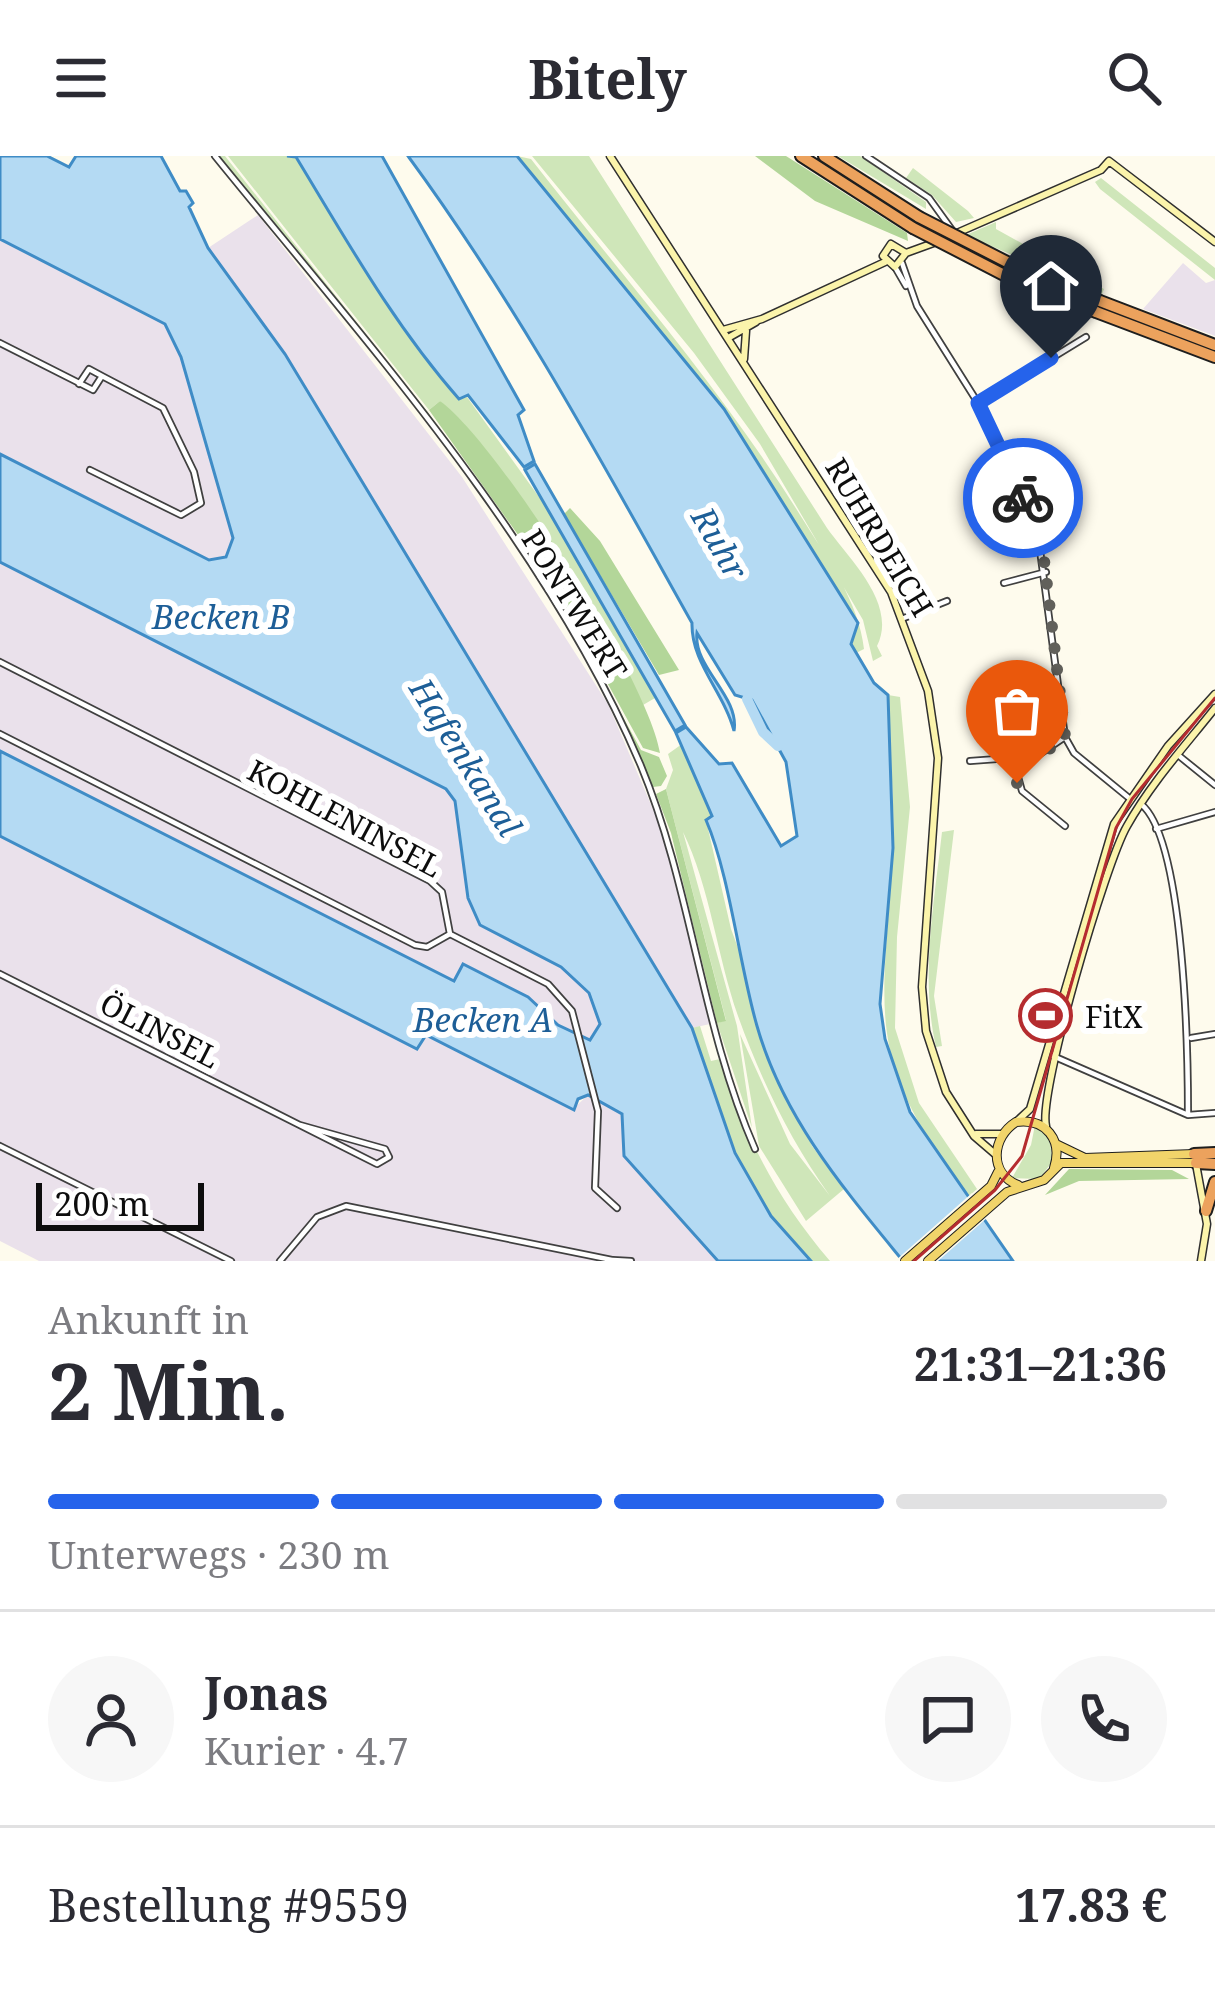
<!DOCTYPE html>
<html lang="de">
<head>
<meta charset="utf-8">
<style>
  body { margin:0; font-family:"Noto Serif",serif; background:#f7f7f7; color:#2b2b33; height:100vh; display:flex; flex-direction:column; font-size:45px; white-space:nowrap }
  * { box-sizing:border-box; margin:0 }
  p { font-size:39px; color:#7c7c81 }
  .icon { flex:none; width:66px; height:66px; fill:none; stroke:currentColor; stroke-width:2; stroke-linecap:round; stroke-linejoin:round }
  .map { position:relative; height:1105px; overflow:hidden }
  .details { display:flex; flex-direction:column; background:#fff; flex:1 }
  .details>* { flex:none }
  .scale { position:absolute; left:36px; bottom:30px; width:168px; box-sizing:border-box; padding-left:12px; border:6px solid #0d0d0d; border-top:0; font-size:33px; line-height:42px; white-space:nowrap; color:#0d0d0d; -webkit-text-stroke:9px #fff; paint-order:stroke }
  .pin { position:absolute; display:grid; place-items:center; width:102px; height:102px; color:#fff; margin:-123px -51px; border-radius:50% 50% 50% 0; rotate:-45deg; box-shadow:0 0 12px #0007 }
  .pin .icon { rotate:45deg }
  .courier { position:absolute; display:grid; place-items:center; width:120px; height:120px; margin:-60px; border:9px solid #2563eb; border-radius:50%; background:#fff; color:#222; box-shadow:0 3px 15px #0007 }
  .headline em { font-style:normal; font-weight:700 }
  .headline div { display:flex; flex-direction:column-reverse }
  .headline { display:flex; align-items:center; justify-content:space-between; height:204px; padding:0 48px }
  h1 { font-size:78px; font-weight:700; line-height:90px }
  .bar { display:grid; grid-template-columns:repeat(4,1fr); gap:18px 12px; align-content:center; height:144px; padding:0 48px }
  .bar i { height:15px; border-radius:9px; background:#e1e1e2 }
  .bar .selected { background:#2563eb }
  .bar p { grid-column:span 4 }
  .line { display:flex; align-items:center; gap:30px; padding:0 48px; border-top:3px solid #e1e1e2 }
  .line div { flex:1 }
  .round { display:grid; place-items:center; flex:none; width:126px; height:126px; border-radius:63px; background:#f7f7f7 }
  header { display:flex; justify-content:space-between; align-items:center; height:156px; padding:0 48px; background:#fff; font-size:54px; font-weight:700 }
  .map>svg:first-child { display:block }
  .industrial { fill:#eae1eb }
  .green { fill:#cfe6b9 }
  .forest { fill:#b3d699 }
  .water { fill:#b4daf3; stroke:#3f8cc6; stroke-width:3 }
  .pier { fill:#fefbed }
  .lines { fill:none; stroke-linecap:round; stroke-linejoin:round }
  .river { stroke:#b4daf3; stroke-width:10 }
  .street-casing { stroke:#404040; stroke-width:8 }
  .secondary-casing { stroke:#2f2f2f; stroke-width:9 }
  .primary-casing { stroke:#1e1e1e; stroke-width:10 }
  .highway-casing { stroke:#1e1e1e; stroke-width:14 }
  .street { stroke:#fff; stroke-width:4.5 }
  .secondary { stroke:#fbf4ab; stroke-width:6 }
  .primary { stroke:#f1d46a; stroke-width:8 }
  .highway { stroke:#eca25d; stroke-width:10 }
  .tram { stroke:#b52c2f; stroke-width:3 }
  .highway-bridge-casing { stroke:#1e1e1e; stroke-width:14; stroke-linecap:butt }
  .highway-bridge { stroke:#eca25d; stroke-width:10 }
  .done { stroke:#61605b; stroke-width:12; stroke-dasharray:0 21.6 }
  .route { stroke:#2563eb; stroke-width:15 }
  .labels { text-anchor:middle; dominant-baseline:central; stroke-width:12; stroke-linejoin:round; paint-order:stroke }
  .street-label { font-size:30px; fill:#0d0d0d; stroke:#fff }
  .poi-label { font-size:30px; fill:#0d0d0d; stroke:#fff; text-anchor:start }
  .water-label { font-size:33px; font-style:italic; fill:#1d5e97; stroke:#fff }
</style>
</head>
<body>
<header><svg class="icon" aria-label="menu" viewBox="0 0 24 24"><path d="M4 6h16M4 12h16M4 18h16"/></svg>Bitely<svg class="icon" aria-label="search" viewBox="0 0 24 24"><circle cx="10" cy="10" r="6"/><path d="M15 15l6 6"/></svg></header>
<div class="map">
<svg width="1215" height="1105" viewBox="0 0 1215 1105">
  <rect width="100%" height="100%" fill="#fefbed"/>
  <path class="industrial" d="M258 59 462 321 608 548 664 679 710 868 692 872 285 198 208 92Z
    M0 83 165 168 181 201 233 382 226 401 209 404 0 298Z
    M1183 107 1206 127 1215 124V180L1143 153Z
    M0 406 446 633 455 645 468 742 480 769 561 811 589 837 600 868 591 885 558 869 528 841 464 809 454 826 0 595Z
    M0 680 416 892 425 878 573 953 588 939 605 947 622 958 624 1001 718 1105H39L0 1085Z"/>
  <path class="green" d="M218 0H225L427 255 424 258Z
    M228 0H295C346 85 394 168 459 243L467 241 547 352 655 542 643 549C583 438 523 341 440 245L429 254Z
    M517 0 531 3C624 122 722 233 802 362 827 402 859 446 864 493L856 497 851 487 857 467 724 253Z
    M532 0H589L827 372C849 403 898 448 877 490L882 500 873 505 863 464 760 288 694 197Z
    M838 0H860L926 46V53Z
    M913 12 968 55 974 62 956 66 932 39 906 22Z
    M1101 22 1215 112V124L1100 33 1095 26Z
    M996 66V73L1104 133 1102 138 966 79Z
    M888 539 900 541 910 651 897 781 895 872 919 947 977 1033 968 1041C862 897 883 863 893 695 895 644 889 590 888 539Z
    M682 588 712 660 706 664 731 773 812 990 844 1033 806 1065 759 990 740 878 790 988 830 1040C790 984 761 924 738 860 717 800 710 731 683 676L737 870 752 972 717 867 726 864 666 633 673 614 668 598Z
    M954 674 934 840 942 890 936 891C920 821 934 748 942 676Z
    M700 870 711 905 720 903C746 982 776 1042 830 1105H812L771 1060 735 997 692 872Z
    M1035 969 1049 982 1053 1005 1039 1023 1012 1022 1031 989Z"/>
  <path class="forest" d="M755 0H786L907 77 908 85 815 45Z
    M440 245C499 288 649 526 660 597L643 592 553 428 429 254Z
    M427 255 551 429 641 594 659 601 667 620 661 630 653 631C593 495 510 378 424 258Z
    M570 352 600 385 679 514 659 519 564 358Z
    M666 633 726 865 717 867 671 677 656 638Z
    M1069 1013 1172 1014 1189 1023 1079 1025 1045 1039Z"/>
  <path class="water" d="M0 0H47L69 11 76 0H161L180 35H186L193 47 189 51 208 92 285 198 692 872 735 997 771 1060 811 1105H718L624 1000 622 958 588 939 578 943 574 954 426 879 417 893 0 680V595L454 825 463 808 528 841 558 869 590 884 600 868 589 837 561 811 480 769 468 742 455 645 446 633 0 406V298L209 404 226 401 233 382 181 201 165 168 0 83Z
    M287 0H382L524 254 518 259 534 305 524 311 468 239 459 243C394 169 347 85 296 1Z
    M408 0H517L724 253 858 467 851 488 874 527 888 539 893 692 880 848 885 883 910 956 1013 1105H903C844 1033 783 962 757 870 739 808 730 720 706 664L712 660 676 577 686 571 719 608 732 607 781 690 797 680 786 606 752 544 735 539 697 477C693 512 740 540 734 575 724 536 691 507 692 467 603 308 516 147 408 0Z
    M535 308 685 569 675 575 525 314Z"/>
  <path class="pier" d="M972 1037 988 1061 938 1105H895Z"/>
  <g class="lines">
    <path class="river" d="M747 543 763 576 778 590"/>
    <defs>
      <path id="street" d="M215 0C366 186 547 387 641 610 692 733 701 870 755 993
        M866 0 929 42 955 78
        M902 107 917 150 978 247 1037 372 1065 581 1074 597 1129 642
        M895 111 906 130
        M0 187 93 234 102 220 89 213 79 228
        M978 247 1086 181
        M90 314 181 359 201 347 194 316 163 252 102 220
        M1004 427 1046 416
        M904 462 947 445
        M0 506 430 725 442 736 450 778
        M0 578 415 789 427 791 450 778
        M1178 599 1215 629
        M1013 603 1022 635 1065 670
        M970 605 1037 600 1065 581
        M1141 648C1185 684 1188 900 1188 959
        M1156 673 1215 656
        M450 778 548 828 572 855 598 955 595 1032 617 1052
        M0 818 377 1008 389 1001 385 993 300 969
        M1191 882 1215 878
        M1053 900 1188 959 1215 957
        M0 990 231 1105
        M613 1104 631 1105
        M280 1105 317 1061 346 1050 612 1104"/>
      <path id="secondary" d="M610 0 891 436 928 535 938 602 922 831 926 875 946 936 974 980 995 998
        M957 77 1101 14 1109 5 1215 86
        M906 97 895 111 883 100 891 88 906 97 939 85
        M723 174 762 163 885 106
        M728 182 756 166
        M744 203 746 175
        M1016 966 1030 953 1114 668 1168 590 1215 538
        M1046 970C1038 936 1106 706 1127 670 1151 627 1185 590 1215 552
        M976 978H1002
        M1196 1008 1207 1068 1201 1105"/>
      <path id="primary" d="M1056 988 1085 1002 1194 998
        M1018 1029C988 1017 992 981 1016 966 1046 962 1063 984 1054 1012
        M905 1105 991 1030 998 1016
        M928 1105 1007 1036 1044 1024 1061 1007H1196"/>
      <path id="highway" d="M801 0 913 72
        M824 0 919 61
        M1100 145 1215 189
        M1096 156 1215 201
        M1194 998 1215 997
        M1196 1007 1215 1008
        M1206 1055 1215 1026"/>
    </defs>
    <use href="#street" class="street-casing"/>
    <use href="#secondary" class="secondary-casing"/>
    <use href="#primary" class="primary-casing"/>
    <use href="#highway" class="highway-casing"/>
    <use href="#street" class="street"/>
    <use href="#secondary" class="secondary"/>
    <use href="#primary" class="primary"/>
    <use href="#highway" class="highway"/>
    <path class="tram" d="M914 1105 995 1034 1022 1000 1116 672 1132 643 1215 542"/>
    <defs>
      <path id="highway-bridge" d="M919 61 1011 108 1100 145
        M913 72 1006 120 1096 156"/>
    </defs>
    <use href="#highway-bridge" class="highway-bridge-casing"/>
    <use href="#highway-bridge" class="highway-bridge"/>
  </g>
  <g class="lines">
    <path class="done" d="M1017 627 1013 602 1042 599 1065 580 1042 387 1023 342"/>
    <path class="route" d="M1023 342 978 247 1051 202"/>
  </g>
  <defs>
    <symbol id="stadium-ring" viewBox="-11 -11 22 22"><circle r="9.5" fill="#fff" stroke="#b52c2f" stroke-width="1.5"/><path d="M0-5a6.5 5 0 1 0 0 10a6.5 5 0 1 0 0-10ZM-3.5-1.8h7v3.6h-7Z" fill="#b52c2f"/></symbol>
  </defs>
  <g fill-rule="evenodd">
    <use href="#stadium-ring" x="1016" y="830" width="59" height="59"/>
  </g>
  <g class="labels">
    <g class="street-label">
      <text transform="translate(880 381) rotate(59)">RUHRDEICH</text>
      <text transform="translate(575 448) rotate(58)">PONTWERT</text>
      <text transform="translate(345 662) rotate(28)">KOHLENINSEL</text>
      <text transform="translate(160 874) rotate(27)">ÖLINSEL</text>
    </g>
    <g class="poi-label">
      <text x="1085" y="860">FitX</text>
    </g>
    <g class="water-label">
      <text transform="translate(720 387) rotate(60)">Ruhr</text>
      <text x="221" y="460">Becken B</text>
      <text transform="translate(466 601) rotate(58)">Hafenkanal</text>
      <text x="483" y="863">Becken A</text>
    </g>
  </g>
</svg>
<div class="scale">200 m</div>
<div class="pin" style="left:1017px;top:627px;background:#ea580c"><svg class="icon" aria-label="bag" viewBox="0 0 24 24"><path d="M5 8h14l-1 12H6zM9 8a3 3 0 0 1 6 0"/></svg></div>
<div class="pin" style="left:1051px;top:202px;background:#1f2937"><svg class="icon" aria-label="home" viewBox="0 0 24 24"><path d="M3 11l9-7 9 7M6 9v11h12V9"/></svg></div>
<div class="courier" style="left:1023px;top:342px"><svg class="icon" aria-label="bike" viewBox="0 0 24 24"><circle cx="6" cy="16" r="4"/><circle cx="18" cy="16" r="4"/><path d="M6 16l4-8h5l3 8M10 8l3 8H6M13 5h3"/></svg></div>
</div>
<section class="details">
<div class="headline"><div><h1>2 Min.</h1><p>Ankunft in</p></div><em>21:31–21:36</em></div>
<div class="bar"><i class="selected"></i><i class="selected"></i><i class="selected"></i><i></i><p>Unterwegs · 230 m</p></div>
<div class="line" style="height:216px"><a class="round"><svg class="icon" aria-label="person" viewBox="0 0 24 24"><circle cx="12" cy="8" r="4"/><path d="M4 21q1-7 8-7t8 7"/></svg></a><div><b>Jonas</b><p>Kurier · 4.7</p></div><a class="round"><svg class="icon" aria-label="chat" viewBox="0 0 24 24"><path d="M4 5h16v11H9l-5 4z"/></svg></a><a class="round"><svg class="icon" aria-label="phone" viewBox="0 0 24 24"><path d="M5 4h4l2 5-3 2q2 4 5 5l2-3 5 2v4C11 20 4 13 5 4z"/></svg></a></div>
<div class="line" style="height:156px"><div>Bestellung #9559</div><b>17.83 €</b></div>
</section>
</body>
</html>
